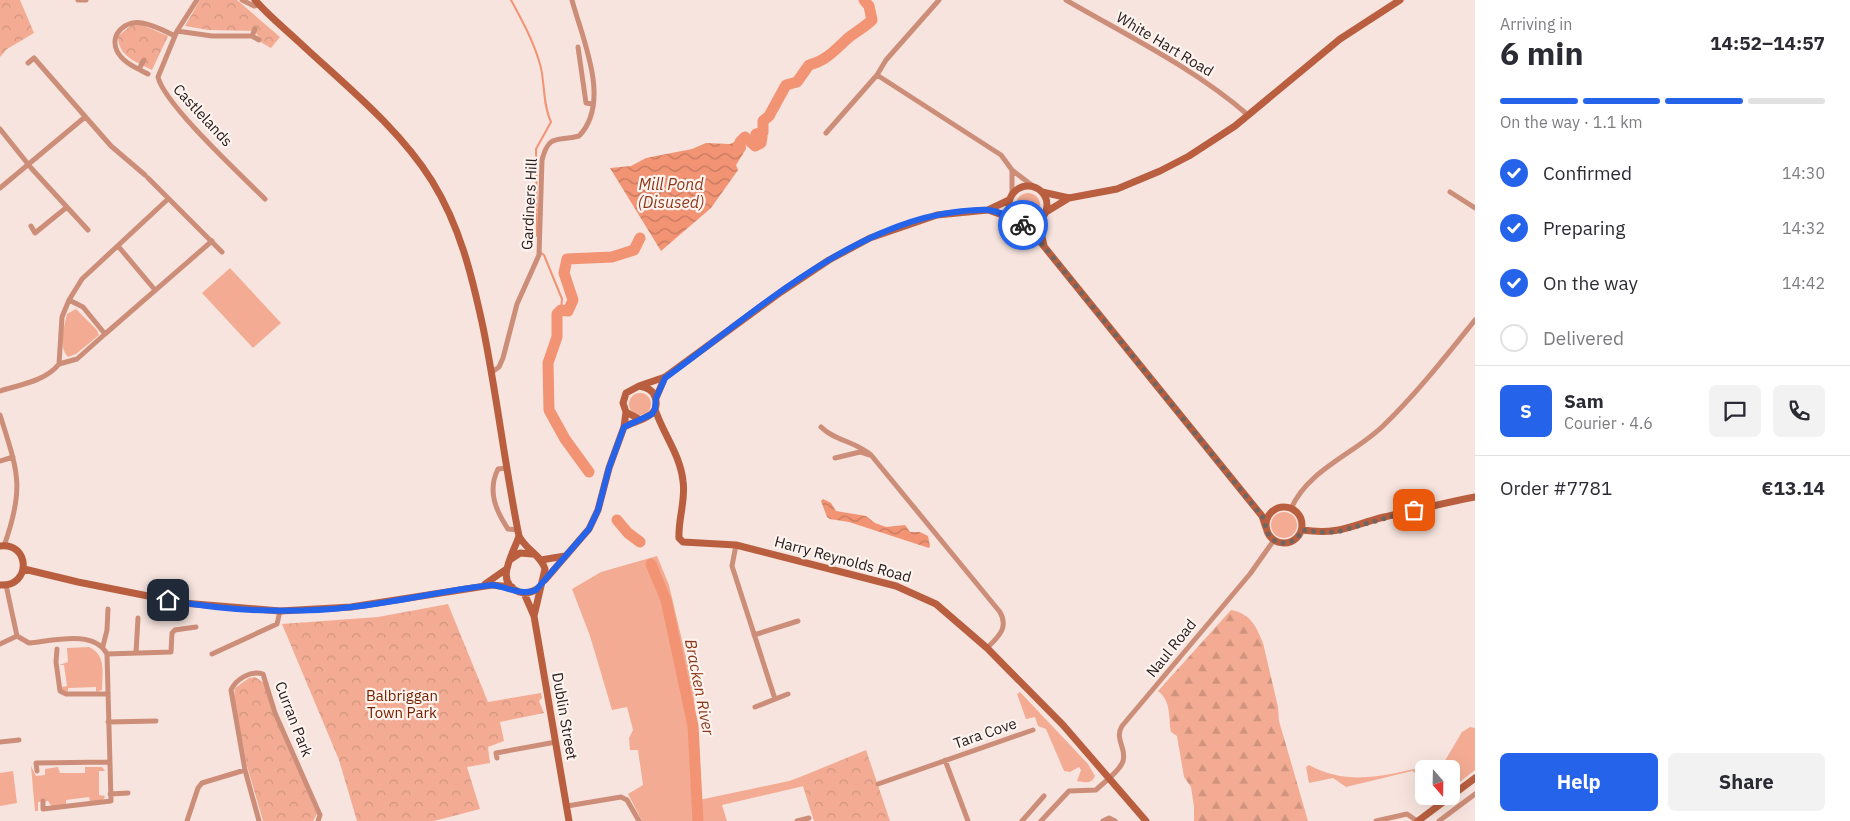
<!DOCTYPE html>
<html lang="en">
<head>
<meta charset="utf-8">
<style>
  body { margin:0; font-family:"IBM Plex Sans",sans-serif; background:#f2f2f3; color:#2b2b33; height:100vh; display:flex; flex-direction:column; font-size:19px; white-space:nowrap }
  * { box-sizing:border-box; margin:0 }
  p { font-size:16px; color:#7c7c81 }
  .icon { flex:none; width:28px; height:28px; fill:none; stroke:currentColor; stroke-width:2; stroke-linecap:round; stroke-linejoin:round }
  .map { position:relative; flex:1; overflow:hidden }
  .drawer { display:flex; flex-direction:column; background:#fff; width:375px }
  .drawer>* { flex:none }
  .needle { width:32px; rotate:160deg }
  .tools { position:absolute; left:1415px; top:760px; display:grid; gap:10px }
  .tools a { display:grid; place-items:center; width:45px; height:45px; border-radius:8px; background:#fff; box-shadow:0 5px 20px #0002; font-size:25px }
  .pin { position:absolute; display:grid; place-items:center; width:42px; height:42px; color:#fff; margin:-21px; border-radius:10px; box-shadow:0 2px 8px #0006 }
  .courier { position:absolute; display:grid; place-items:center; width:50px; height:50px; margin:-25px; border:4px solid #2563eb; border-radius:50%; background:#fff; color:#222; box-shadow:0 1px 6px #0007 }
  .overview em { font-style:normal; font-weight:800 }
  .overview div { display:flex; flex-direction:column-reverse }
  .overview { display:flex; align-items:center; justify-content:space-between; height:85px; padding:0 25px }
  h1 { font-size:32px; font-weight:800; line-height:38px }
  .bar { display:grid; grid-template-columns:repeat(4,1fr); gap:8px 5px; align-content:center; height:60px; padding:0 25px }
  .bar i { height:6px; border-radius:4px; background:#e1e1e2 }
  .bar .on { background:#2563eb }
  .bar p { grid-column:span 4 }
  .line { display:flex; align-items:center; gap:12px; padding:0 25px; border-top:1px solid #e1e1e2 }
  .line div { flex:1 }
  .round { display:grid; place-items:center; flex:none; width:52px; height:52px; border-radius:8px; background:#f2f2f3 }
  ol { padding:0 25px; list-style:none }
  li { display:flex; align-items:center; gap:15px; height:55px }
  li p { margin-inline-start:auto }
  li .icon { padding:5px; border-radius:50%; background:#2563eb; color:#fff; stroke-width:4 }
  li:last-child { color:#7c7c81 }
  li i { width:28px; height:28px; border:2px solid #e1e1e2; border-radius:50% }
  .primary-button { display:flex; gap:10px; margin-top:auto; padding:10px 25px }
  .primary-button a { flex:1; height:58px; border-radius:8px; background:#2563eb; color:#fff; font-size:20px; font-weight:800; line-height:58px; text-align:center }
  .primary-button a+a { background:#f2f2f3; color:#2b2b33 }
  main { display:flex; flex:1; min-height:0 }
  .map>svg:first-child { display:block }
  .grass { fill:#f3ac93 }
  .forest { fill:url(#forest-firs) }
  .park { fill:url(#park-crowns) }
  .water { fill:url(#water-waves) }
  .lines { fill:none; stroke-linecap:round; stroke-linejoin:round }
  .stream { stroke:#f29373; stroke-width:2 }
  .river { stroke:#f29373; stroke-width:11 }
  .street { stroke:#cd8e79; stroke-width:5 }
  .secondary { stroke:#b95f40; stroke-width:7 }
  .done { stroke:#706561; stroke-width:5; stroke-dasharray:0 9 }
  .route { stroke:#2563eb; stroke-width:6 }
  .labels { text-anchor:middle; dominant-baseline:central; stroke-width:4.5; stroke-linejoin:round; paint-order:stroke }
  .street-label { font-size:15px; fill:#27201e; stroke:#fef3ef }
  .park-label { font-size:15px; fill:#752300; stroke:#fef3ef }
  .water-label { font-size:16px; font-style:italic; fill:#8d3819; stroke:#fef3ef }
</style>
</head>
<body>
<main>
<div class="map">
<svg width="1475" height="821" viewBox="0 0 1475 821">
  <defs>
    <pattern id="forest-firs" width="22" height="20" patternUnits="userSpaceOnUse" patternTransform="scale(1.25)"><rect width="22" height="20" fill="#f3ac93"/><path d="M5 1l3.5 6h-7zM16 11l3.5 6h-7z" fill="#d0947e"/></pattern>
    <pattern id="park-crowns" width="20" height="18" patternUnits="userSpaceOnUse" patternTransform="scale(1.25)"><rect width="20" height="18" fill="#f3ac93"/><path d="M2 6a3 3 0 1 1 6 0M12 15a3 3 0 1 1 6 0" fill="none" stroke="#d0947e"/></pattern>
    <pattern id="water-waves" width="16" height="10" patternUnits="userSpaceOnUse" patternTransform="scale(1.25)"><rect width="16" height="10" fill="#f29373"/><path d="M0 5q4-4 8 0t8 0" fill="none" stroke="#c4785e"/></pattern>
  </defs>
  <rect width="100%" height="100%" fill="#f7e4de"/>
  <path class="grass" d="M1016 205a12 12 0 1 1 24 0a12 12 0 1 1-24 0Z
    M230 268 281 323 253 348 202 293Z
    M76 309 97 330 99 335 76 354 68 357C58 347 64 327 67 314Z
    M629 404a11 11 0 1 1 22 0a11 11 0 1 1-22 0Z
    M1271 525a13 13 0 1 1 26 0a13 13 0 1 1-26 0Z
    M657 556 669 585 694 691 699 800 789 781 800 777 804 786 722 805 727 821H642L628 794 643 785 638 750H630L629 738 633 730 627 707 612 710 590 636 572 589 601 572Z
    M89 647C107 655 102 674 102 690L96 692V687L68 688V692L62 690 61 687 67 686 64 665H59L68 662 67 648Z
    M1020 692 1088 764 1095 776C1091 785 1085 782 1077 781L1081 770 1079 767 1070 772 1064 771 1046 729 1038 726 1035 717 1026 719 1017 694Z
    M1470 727 1475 728V770L1451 789V769H1440L1462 732Z
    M1437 761 1432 769H1424V778L1412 771 1346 787 1333 778 1309 783 1306 767 1309 765C1349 787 1388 775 1430 765Z
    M31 766 36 776 45 775V769L58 767 60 773H85V767H102L105 771H99V795L105 796 104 799 101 801 90 802 89 797 66 800V805L52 807 48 801 38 802V811H35Z
    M13 771 17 803 0 806V773Z"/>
  <path class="forest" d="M1231 610C1251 614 1256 626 1263 643L1278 707 1279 721 1308 821H1194V807L1191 787 1184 777 1177 736 1171 732C1168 717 1172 702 1158 691Z"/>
  <path class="park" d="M0 0H20L34 33 7 49 0 57Z
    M200 0H237L280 37 271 48 262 43 255 31 208 30 185 26Z
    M133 24H140L168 36 152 70C136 62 118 56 118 36Z
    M448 604 488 702 541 693 542 698 539 701 544 713 500 722 504 741 488 747 490 763 467 767 480 809 434 821H357L339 760 282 624 378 617Z
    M255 677 264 683 273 714 314 807 317 814 313 821H263L247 766 234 697 235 688 249 678Z
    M866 750 890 821H814L800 777Z"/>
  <path class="water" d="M745 137 746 149 736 165 738 170 711 208 661 251 610 168 631 166 646 158 692 149 706 143 730 144Z
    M823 499 831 503 836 511 866 516 875 523 886 527 905 525 910 532H920L928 536 930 546 929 548 849 522 830 519 827 517 821 501Z"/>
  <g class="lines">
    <path class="stream" d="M511 0C523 22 535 44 541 68 545 87 543 105 551 122L536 149 537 236
      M540 252 544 255 562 299 561 310"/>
    <path class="river" d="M738 148 740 142 745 137 755 146 761 143 762 137 756 134 763 132V121L769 116 786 85 797 82 809 65C826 61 835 50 847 39 854 33 865 27 872 20L869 6 864 0
      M589 472 565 439 549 410 548 363 557 337V314L561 310 568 311 573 300 564 273 567 259 612 257 634 250 640 238
      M617 520 628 533 640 542
      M651 564 666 600 693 726 698 821"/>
    <path class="street" d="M78 0H86
      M197 0 177 31 158 77C164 104 242 176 265 199
      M242 0 254 6 259 5
      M1066 0C1128 36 1194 68 1248 115
      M177 31 212 36H252L259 40
      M252 36 255 29
      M578 47 586 103 592 104
      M28 63 34 58 111 146 145 175
      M139 69 144 60
      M148 74C137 68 123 63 117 51 109 34 126 20 142 23 154 25 165 31 175 36
      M877 75 886 60 939 0
      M0 129 32 169 88 230
      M826 133 877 75 1001 155 1012 170 1033 186
      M148 178 222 252
      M0 188 85 117
      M1450 192 1475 208
      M1012 193V170
      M31 226 35 233 67 207
      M118 246 155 290
      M69 300 82 279 168 199
      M105 334 212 241
      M492 372 499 367 503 358 517 304 539 255 542 160C549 133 557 142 579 136 612 102 582 38 572 0
      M0 391C19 385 46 381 59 364L62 317 69 300 83 307 105 334 77 359 59 364
      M0 415C18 472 25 487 4 546
      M821 427C835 441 855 441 871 455L1000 612C1009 628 998 637 987 648
      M835 458 860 452 869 455
      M0 461 13 457
      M507 468 498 469C487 491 496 511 508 529L518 530
      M1291 509C1307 470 1356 453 1384 425 1417 393 1446 356 1475 320
      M736 545 732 566 775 699
      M6 585 17 636 29 643C52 641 94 629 107 654L111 801 43 809V801
      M754 635 798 621
      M0 644 17 636
      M103 646 107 630 108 609
      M57 649 56 662 60 691 66 694H108
      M136 653 138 618
      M107 654 171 652 172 633 175 630 196 627
      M212 654 277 624 280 611
      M755 707 788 694
      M108 722 156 721
      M0 742 19 740
      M497 758 496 753 556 742
      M945 760 968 821
      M37 771 36 763 108 762
      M878 784 1033 730
      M110 794 128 793
      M567 806 621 797 627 800 639 821
      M187 821 198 788 202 783 245 770
      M259 821 245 770 231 690C236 679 251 670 263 674L275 713 320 815 318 821
      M797 821 809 818
      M1022 821 1044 796
      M1041 821 1069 791 1096 790C1104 782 1120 771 1123 761 1127 748 1114 739 1122 726L1250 574 1274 540
      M1103 821 1109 818 1115 821
      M1376 821 1407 814 1417 821
      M1439 821 1475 794"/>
    <path class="secondary" d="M255 0C268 15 284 28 299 42 345 85 398 127 432 181 460 226 472 276 483 327 497 396 505 467 519 536 526 550 541 555 545 569L541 586C535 591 528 595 519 592 493 582 514 553 519 536
      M1009 205a19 19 0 1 1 38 0a19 19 0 1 1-38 0Z
      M1042 192 1069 198 1117 189 1160 171 1189 156 1235 126 1340 39 1400 0
      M988 210 1009 200
      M1046 212 1069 198
      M1043 217 1041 232 1044 246
      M1022 224 1034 234 1262 516 1266 528
      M639 386 665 377 781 292 829 260 870 238 937 215 988 210 1014 219
      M656 398 665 377
      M655 409C663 434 680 454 683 481 686 500 678 519 679 538L683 542 736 545 896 586 936 604 987 648 1063 725 1146 821
      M624 427C637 420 662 417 655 397 653 390 646 387 639 386L626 393 623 403 626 412 639 419
      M1266 525a18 18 0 1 1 36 0a18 18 0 1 1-36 0Z
      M1302 530C1340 535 1349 526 1384 517 1415 510 1445 503 1475 497
      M0 546C30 542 32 587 0 585
      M511 559 520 553 532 554
      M541 560 565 556
      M24 569 78 582 183 603 280 611 351 607 492 585 512 587
      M545 580 589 529 598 510 609 468 624 427 626 412
      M485 584 505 570
      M524 593 534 616 569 821
      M534 616 541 586
      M1418 821 1475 778"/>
  </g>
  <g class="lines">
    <path class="done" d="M1023 225 1034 234 1262 516C1266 522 1265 530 1269 535 1279 549 1297 543 1302 530L1322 532H1337L1414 510"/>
    <path class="route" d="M168 600C228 611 291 614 352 607 399 602 445 590 492 585 507 587 522 596 536 590L589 529 598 510 609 468 624 427 652 414 655 409 656 398 665 378C749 317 849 225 955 212 965 211 978 209 989 210 1001 212 1013 218 1023 225"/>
  </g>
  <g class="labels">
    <g class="street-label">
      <text transform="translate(1165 44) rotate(31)">White Hart Road</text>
      <text transform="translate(203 115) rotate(47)">Castlelands</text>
      <text transform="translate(529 204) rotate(-87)">Gardiners Hill</text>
      <text transform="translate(843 559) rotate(15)">Harry Reynolds Road</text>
      <text transform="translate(1171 648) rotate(-51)">Naul Road</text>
      <text transform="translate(565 716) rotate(80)">Dublin Street</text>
      <text transform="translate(294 719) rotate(69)">Curran Park</text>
      <text transform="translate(985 733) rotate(-19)">Tara Cove</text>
    </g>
    <g class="park-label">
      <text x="402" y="695">Balbriggan<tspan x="402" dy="17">Town Park</tspan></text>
    </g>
    <g class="water-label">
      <text x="671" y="184">Mill Pond<tspan x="671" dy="18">(Disused)</tspan></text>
      <text transform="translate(700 687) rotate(79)">Bracken River</text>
    </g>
  </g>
</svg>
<div class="tools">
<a><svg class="needle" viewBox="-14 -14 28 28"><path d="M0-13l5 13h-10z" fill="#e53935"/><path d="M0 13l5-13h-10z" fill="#7c7c81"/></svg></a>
</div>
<div class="pin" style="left:1414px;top:510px;background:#ea580c"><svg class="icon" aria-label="bag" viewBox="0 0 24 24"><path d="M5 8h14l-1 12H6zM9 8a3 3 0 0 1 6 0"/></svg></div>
<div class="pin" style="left:168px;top:600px;background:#1f2937"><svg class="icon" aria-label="home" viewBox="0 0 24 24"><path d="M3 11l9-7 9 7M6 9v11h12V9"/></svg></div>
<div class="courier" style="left:1023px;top:225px"><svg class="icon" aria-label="bike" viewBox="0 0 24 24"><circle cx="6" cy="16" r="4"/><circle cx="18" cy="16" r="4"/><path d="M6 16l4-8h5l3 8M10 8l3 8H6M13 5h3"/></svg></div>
</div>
<section class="drawer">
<div class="overview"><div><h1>6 min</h1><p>Arriving in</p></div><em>14:52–14:57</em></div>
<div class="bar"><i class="on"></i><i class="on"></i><i class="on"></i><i></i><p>On the way · 1.1 km</p></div>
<ol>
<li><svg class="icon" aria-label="check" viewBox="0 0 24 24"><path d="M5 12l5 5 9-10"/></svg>Confirmed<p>14:30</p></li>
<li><svg class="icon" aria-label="check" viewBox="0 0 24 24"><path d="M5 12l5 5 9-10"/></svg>Preparing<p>14:32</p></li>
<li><svg class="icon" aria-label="check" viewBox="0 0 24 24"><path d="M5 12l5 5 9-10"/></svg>On the way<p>14:42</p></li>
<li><i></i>Delivered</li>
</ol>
<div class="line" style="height:90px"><b class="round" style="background:#2563eb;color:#fff">S</b><div><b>Sam</b><p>Courier · 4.6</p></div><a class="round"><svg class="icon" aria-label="chat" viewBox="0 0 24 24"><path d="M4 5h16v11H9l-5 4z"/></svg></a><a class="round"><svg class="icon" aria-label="phone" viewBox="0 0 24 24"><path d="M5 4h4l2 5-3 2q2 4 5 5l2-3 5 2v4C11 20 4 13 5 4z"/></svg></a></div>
<div class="line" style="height:65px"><div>Order #7781</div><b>€13.14</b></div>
<div class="primary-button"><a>Help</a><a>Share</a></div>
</section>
</main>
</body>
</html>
